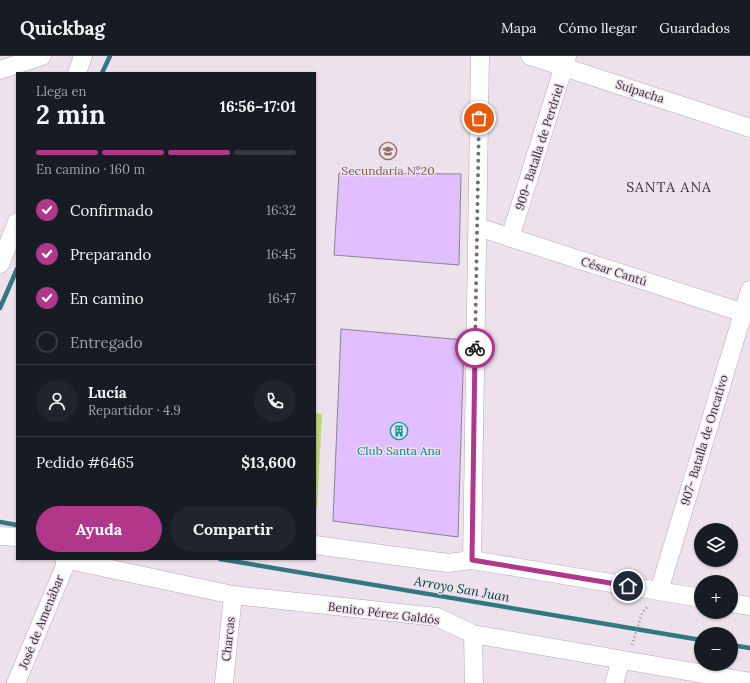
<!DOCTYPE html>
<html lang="es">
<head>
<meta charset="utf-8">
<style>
  body { margin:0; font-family:Lora,serif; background:#20242c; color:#f1f3f6; height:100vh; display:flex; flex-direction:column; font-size:15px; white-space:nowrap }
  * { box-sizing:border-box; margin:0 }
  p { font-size:13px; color:#9ea1a6 }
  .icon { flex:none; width:22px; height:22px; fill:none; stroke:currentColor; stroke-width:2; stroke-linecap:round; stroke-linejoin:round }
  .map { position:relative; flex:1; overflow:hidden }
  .side { position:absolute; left:16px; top:16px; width:300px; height:488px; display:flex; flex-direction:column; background:#171b24; border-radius:0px; box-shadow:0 1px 3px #0004 }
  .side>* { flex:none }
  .buttons { position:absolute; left:694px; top:467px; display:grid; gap:8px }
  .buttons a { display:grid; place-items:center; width:44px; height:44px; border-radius:50%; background:#171b24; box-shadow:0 1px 3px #0004; font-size:20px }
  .pin { position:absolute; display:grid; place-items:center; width:34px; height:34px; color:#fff; margin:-17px; border:2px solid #fff; border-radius:50%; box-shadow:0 1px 4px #0007 }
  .courier { position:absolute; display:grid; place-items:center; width:40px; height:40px; margin:-20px; border:3px solid #b1378b; border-radius:50%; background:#fff; color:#222; box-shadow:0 1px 5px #0007 }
  .summary em { font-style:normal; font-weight:700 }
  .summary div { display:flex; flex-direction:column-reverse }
  .summary { display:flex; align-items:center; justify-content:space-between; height:68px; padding:0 20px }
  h1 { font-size:26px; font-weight:700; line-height:30px }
  .bar { display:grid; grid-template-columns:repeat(4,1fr); gap:6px 4px; align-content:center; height:48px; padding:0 20px }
  .bar i { height:5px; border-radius:3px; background:#363941 }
  .bar .current { background:#b1378b }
  .bar p { grid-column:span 4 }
  .line { display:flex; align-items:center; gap:10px; padding:0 20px; border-top:1px solid #363941 }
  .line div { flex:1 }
  .round { display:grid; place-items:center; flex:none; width:42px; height:42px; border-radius:21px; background:#20242c }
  ol { padding:0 20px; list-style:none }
  li { display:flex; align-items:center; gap:12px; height:44px }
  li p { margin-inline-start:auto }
  li .icon { padding:4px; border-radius:50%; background:#b1378b; color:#fff; stroke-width:4 }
  li:last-child { color:#9ea1a6 }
  li i { width:22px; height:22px; border:2px solid #363941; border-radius:50% }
  .action { display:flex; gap:8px; margin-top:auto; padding:8px 20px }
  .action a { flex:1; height:46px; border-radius:24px; background:#b1378b; color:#fff; font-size:16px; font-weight:700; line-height:46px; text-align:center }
  .action a+a { background:#20242c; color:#f1f3f6 }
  header { display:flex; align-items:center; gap:24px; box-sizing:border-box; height:56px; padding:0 20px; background:#171b24; border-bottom:1px solid #363941 }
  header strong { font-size:19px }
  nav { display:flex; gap:22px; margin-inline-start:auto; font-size:14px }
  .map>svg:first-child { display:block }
  .green { fill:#bcd682 }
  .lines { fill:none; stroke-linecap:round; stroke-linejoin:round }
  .stream { stroke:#317883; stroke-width:4.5 }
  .building { fill:#e0beff; stroke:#89838f }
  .minor-casing { stroke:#b4aab3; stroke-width:19 }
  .path { stroke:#999098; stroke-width:2.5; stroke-dasharray:1 3; stroke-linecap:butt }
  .minor { stroke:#fff; stroke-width:18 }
  .done { stroke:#756e74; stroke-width:4; stroke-dasharray:0 7.2 }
  .route { stroke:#b1378b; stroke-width:5 }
  .labels { text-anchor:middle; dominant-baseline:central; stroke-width:3; stroke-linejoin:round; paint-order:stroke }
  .street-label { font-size:12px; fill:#353034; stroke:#ede1ec }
  .education-label { font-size:12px; fill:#785e54; stroke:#ede1ec }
  .culture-label { font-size:12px; fill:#0d838f; stroke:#ede1ec }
  .water-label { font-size:13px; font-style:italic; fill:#014249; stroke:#ede1ec }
  .quarter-label { font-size:14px; letter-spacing:1px; fill:#353034; stroke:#ede1ec }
</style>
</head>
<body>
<header>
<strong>Quickbag</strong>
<nav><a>Mapa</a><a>Cómo llegar</a><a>Guardados</a></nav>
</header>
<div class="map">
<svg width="750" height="627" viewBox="0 0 750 627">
  <rect width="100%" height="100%" fill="#ede1ec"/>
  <path class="green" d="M315 357 322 358 317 452H315Z"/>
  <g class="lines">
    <path class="stream" d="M102 17 110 0
      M0 252 17 213
      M0 466 17 469
      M220 503 701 584
      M731 589 750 592"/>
  </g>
  <path class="building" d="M339 117 461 118 459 209 334 199Z
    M341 273 464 284 458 481 333 465Z"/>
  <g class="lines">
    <defs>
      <path id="minor" d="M530 0 750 72
        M0 14 42 0
        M77 17 83 0
        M478 171 750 259
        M510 182 567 0
        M0 208 17 166
        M0 480 17 481
        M315 489 448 507 472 504 701 542
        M64 503 233 539 437 561 473 578 750 626
        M472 504 480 0
        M659 535 750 234
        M731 547 750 550
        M473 578 474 627
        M16 627 67 505
        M224 627 233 539
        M614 627 621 604"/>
    </defs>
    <use href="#minor" class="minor-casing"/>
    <path class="path" d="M632 589 642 557 648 550"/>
    <use href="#minor" class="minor"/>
  </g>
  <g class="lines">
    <path class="done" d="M475 292 479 62"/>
    <path class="route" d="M475 292 472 504 628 530"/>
  </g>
  <defs>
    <symbol id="school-ring" viewBox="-11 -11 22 22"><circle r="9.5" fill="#ede1ec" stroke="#8d6e63" stroke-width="1.5"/><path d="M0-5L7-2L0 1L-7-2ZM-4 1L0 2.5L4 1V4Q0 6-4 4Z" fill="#8d6e63"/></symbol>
    <symbol id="building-ring" viewBox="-11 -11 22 22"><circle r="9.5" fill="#ede1ec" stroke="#0f9aa8" stroke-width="1.5"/><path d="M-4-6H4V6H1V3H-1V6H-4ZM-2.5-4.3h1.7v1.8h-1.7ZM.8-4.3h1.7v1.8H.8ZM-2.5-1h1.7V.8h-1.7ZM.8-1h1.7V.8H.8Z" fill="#0f9aa8"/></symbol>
  </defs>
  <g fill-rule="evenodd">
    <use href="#school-ring" x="378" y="85" width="20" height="20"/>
    <use href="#building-ring" x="389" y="365" width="20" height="20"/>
  </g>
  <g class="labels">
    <g class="street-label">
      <text transform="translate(640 35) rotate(18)">Suipacha</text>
      <text transform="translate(539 91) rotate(-72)">909- Batalla de Perdriel</text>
      <text transform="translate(614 215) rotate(18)">César Cantú</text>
      <text transform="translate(704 384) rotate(-73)">907- Batalla de Oncativo</text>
      <text transform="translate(384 557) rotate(7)">Benito Pérez Galdós</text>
      <text transform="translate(41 566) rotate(-68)">José de Amenábar</text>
      <text transform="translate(228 583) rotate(-84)">Charcas</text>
    </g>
    <g class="education-label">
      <text x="388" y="114">Secundaria N°20</text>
    </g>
    <g class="culture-label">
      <text x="399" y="394">Club Santa Ana</text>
    </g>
    <g class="water-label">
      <text transform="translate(462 533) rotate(10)">Arroyo San Juan</text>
    </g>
    <g class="quarter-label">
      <text x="669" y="131">SANTA ANA</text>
    </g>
  </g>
</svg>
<div class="buttons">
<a><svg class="icon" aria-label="layers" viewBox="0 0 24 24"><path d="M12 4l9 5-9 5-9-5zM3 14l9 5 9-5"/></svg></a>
<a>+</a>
<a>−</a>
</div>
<div class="pin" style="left:479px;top:62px;background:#ea580c"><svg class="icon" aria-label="bag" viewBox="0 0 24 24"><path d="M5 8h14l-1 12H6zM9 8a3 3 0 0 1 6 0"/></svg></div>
<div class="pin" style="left:628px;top:530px;background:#1f2937"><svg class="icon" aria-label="home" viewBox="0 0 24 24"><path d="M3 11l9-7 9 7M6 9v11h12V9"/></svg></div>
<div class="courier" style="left:475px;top:292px"><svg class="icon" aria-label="bike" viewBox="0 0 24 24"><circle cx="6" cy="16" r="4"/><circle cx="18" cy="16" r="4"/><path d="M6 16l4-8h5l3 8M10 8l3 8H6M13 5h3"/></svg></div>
<section class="side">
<div class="summary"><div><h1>2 min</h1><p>Llega en</p></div><em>16:56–17:01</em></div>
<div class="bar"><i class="current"></i><i class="current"></i><i class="current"></i><i></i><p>En camino · 160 m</p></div>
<ol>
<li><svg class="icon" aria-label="check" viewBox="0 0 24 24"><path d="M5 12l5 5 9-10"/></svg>Confirmado<p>16:32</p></li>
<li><svg class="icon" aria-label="check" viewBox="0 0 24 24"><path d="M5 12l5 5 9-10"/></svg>Preparando<p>16:45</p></li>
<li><svg class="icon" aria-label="check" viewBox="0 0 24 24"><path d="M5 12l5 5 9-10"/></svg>En camino<p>16:47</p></li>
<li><i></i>Entregado</li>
</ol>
<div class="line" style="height:72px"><a class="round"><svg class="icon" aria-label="person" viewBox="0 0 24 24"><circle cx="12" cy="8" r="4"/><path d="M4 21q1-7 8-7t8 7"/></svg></a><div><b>Lucía</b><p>Repartidor · 4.9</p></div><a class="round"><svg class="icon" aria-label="phone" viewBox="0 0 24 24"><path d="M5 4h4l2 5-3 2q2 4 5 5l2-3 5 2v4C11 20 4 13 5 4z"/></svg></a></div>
<div class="line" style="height:52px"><div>Pedido #6465</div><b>$13,600</b></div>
<div class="action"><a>Ayuda</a><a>Compartir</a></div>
</section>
</div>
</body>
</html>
